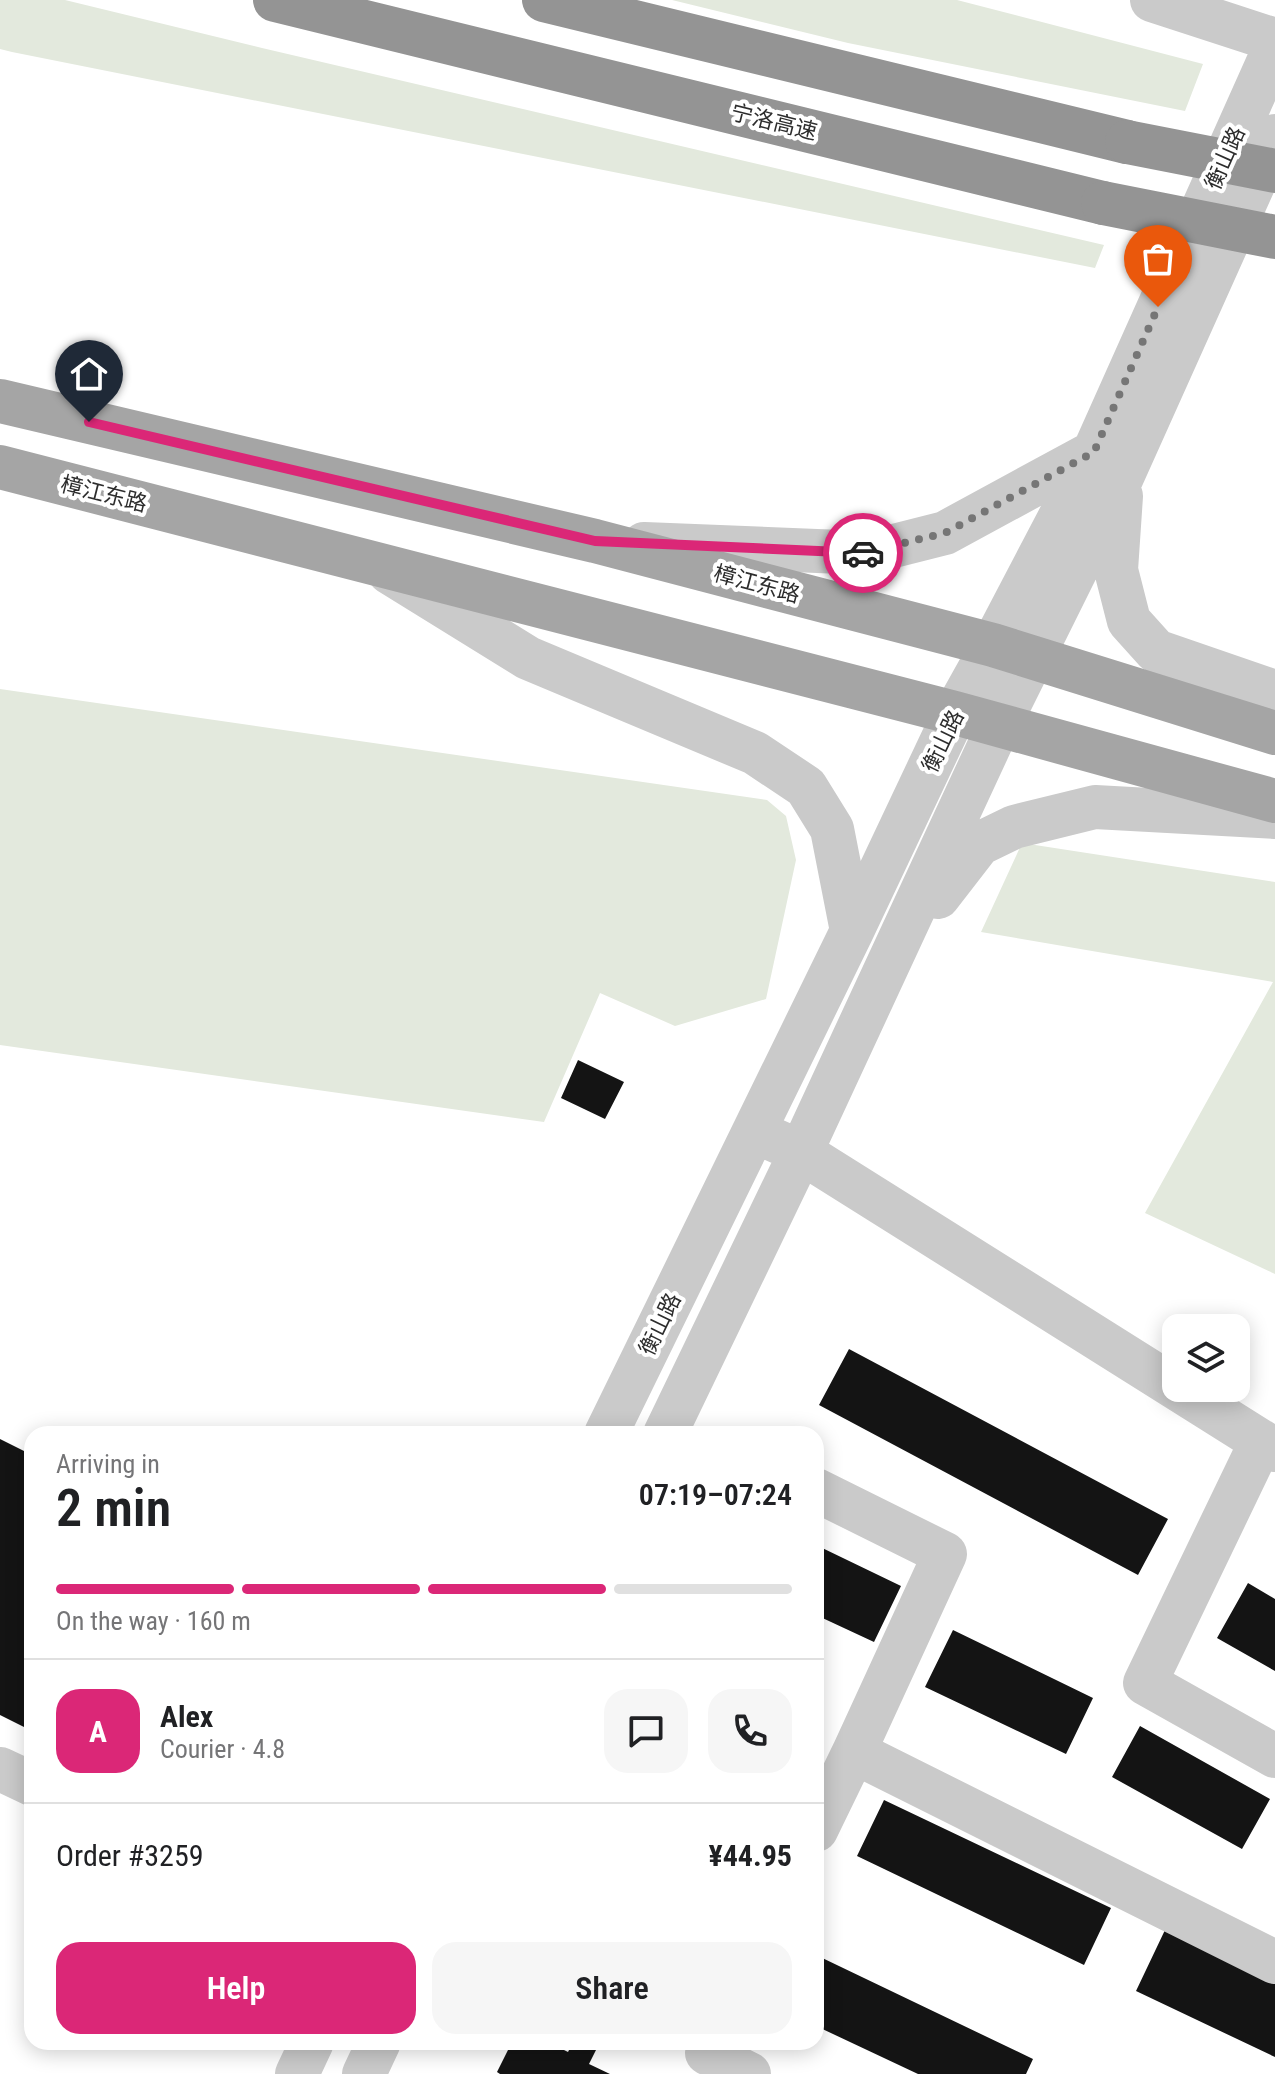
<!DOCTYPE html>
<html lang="en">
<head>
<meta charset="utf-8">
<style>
  body { margin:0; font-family:"Roboto Condensed","Noto Sans SC",sans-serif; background:#f6f6f6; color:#202124; height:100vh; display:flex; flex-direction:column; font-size:30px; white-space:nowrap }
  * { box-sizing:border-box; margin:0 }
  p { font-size:26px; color:#757577 }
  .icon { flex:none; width:44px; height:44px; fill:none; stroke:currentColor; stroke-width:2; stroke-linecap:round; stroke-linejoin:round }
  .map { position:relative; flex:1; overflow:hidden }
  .drawer { position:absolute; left:24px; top:1426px; width:800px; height:624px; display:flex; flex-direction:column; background:#fff; border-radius:24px; box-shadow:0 4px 20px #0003 }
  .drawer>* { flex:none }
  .buttons { position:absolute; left:1162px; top:1314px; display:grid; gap:16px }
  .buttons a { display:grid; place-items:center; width:88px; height:88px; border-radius:16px; background:#fff; box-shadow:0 4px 20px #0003; font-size:40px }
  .pin { position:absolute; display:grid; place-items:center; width:68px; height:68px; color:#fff; margin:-82px -34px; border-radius:50% 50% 50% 0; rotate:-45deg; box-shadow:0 0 8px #0007 }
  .pin .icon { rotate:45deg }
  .courier { position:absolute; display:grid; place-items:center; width:80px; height:80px; margin:-40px; border:6px solid #db2777; border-radius:50%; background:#fff; color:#222; box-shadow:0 2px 10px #0007 }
  .headline em { font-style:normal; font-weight:600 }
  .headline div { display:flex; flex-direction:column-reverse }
  .headline { display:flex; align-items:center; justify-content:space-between; height:136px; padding:0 32px }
  h1 { font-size:52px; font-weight:600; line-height:60px }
  .bar { display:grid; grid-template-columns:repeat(4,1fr); gap:12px 8px; align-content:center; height:96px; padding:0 32px }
  .bar i { height:10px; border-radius:6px; background:#e0e0e0 }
  .bar .current { background:#db2777 }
  .bar p { grid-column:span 4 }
  .line { display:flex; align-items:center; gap:20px; padding:0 32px; border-top:2px solid #e0e0e0 }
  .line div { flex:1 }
  .round { display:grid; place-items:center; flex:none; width:84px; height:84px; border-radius:24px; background:#f6f6f6 }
  .primary-button { display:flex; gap:16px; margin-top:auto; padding:16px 32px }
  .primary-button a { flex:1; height:92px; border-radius:24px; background:#db2777; color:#fff; font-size:32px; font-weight:600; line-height:92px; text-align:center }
  .primary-button a+a { background:#f6f6f6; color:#202124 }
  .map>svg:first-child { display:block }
  .green { fill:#e3e9dd }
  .building { fill:#141414 }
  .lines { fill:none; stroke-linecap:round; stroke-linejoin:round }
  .minor { stroke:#cacaca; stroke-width:44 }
  .major { stroke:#a5a5a5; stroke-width:44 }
  .highway { stroke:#949494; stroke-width:44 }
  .highway-bridge { stroke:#949494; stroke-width:44 }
  .done { stroke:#767676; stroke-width:8; stroke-dasharray:0 14.4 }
  .route { stroke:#db2777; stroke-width:10 }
  .labels { text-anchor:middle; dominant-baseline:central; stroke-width:8; stroke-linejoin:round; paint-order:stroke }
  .street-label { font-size:22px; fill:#2d2d2d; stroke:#fff }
</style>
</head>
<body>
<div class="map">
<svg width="1275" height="2074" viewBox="0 0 1275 2074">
  <rect width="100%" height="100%" fill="#fff"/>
  <path class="green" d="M0 0H65L262 48 1104 245 1095 268 12 52 0 49Z
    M672 0H957L1203 64 1185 111 848 43Z
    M0 689 767 800 786 816 796 860 766 999 675 1026 600 993 544 1122 0 1045Z
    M1022 843 1275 882V1274L1145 1213 1273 982 981 932Z"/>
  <path class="building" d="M578 1060 624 1082 605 1119 561 1098Z
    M849 1349 1168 1519 1138 1575 819 1405Z
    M0 1439 32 1455V1731L0 1715Z
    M816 1545 901 1586 874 1642 816 1615Z
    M1248 1583 1275 1599V1671L1217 1638Z
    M953 1630 1093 1698 1066 1754 925 1687Z
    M1140 1726 1270 1799 1242 1849 1112 1777Z
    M884 1800 1111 1908 1084 1965 857 1856Z
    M1165 1930 1275 1982V2057L1136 1991Z
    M816 1955 1033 2059 1026 2074H918L816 2026Z
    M512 2042H548L568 2052 573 2042H600L589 2064 610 2074H500L497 2072Z"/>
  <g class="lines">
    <path class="minor" d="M1152 0 1275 40
      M1121 496 1116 570 1129 621 1156 651 1275 692
      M644 544 866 553 945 533 1094 452
      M389 572 528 658 755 753 806 787 832 829 852 931
      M938 897 979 844 1014 827 1095 807 1275 817
      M774 1140 801 1152 1275 1450
      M606 1434 852 931 955 713 993 645 1094 452 1275 47
      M665 1434 801 1152 999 725 1122 477 1275 136
      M1261 1442 1145 1683 1275 1756
      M816 1490 945 1554 854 1752
      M0 1769 32 1784
      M816 1830 854 1752 1275 1962
      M712 2042 707 2053 749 2074
      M297 2074 312 2042
      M364 2074 379 2042"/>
    <path class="major" d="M0 401 595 541 993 645 1275 733
      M0 467 955 713 1275 801"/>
    <path class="highway" d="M275 0 1103 203
      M544 0 1127 142"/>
    <path class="highway-bridge" d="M1127 142 1275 171
      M1103 203 1275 237"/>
  </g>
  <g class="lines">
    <path class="done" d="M863 553 945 533 1094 452 1158 307"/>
    <path class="route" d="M89 422 595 541 863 553"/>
  </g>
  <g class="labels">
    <g class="street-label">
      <text transform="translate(774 122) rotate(14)">宁洛高速</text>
      <text transform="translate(1225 158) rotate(-66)">衡山路</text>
      <text transform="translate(104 494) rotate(14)">樟江东路</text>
      <text transform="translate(757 584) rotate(15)">樟江东路</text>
      <text transform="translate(943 741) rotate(-64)">衡山路</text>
      <text transform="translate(660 1324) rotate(-64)">衡山路</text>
    </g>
  </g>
</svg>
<div class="buttons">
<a><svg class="icon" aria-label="layers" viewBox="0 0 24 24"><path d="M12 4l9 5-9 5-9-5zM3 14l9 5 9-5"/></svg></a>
</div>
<div class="pin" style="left:1158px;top:307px;background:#ea580c"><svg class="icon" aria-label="bag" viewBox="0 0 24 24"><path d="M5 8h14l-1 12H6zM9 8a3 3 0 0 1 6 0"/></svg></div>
<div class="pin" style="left:89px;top:422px;background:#1f2937"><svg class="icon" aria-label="home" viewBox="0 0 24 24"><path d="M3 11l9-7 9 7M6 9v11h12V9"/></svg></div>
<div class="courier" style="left:863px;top:553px"><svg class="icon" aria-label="car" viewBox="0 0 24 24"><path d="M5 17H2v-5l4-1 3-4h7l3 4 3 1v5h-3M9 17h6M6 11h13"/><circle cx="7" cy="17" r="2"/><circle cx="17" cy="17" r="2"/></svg></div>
<section class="drawer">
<div class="headline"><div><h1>2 min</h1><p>Arriving in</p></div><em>07:19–07:24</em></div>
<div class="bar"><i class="current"></i><i class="current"></i><i class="current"></i><i></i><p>On the way · 160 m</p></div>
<div class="line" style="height:144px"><b class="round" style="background:#db2777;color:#fff">A</b><div><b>Alex</b><p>Courier · 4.8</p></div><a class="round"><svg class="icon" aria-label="chat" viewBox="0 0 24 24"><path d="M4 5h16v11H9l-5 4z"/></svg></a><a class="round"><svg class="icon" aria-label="phone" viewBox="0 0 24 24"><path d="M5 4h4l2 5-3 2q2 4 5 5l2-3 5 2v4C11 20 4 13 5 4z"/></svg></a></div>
<div class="line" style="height:104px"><div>Order #3259</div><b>¥44.95</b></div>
<div class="primary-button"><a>Help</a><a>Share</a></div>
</section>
</div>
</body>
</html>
